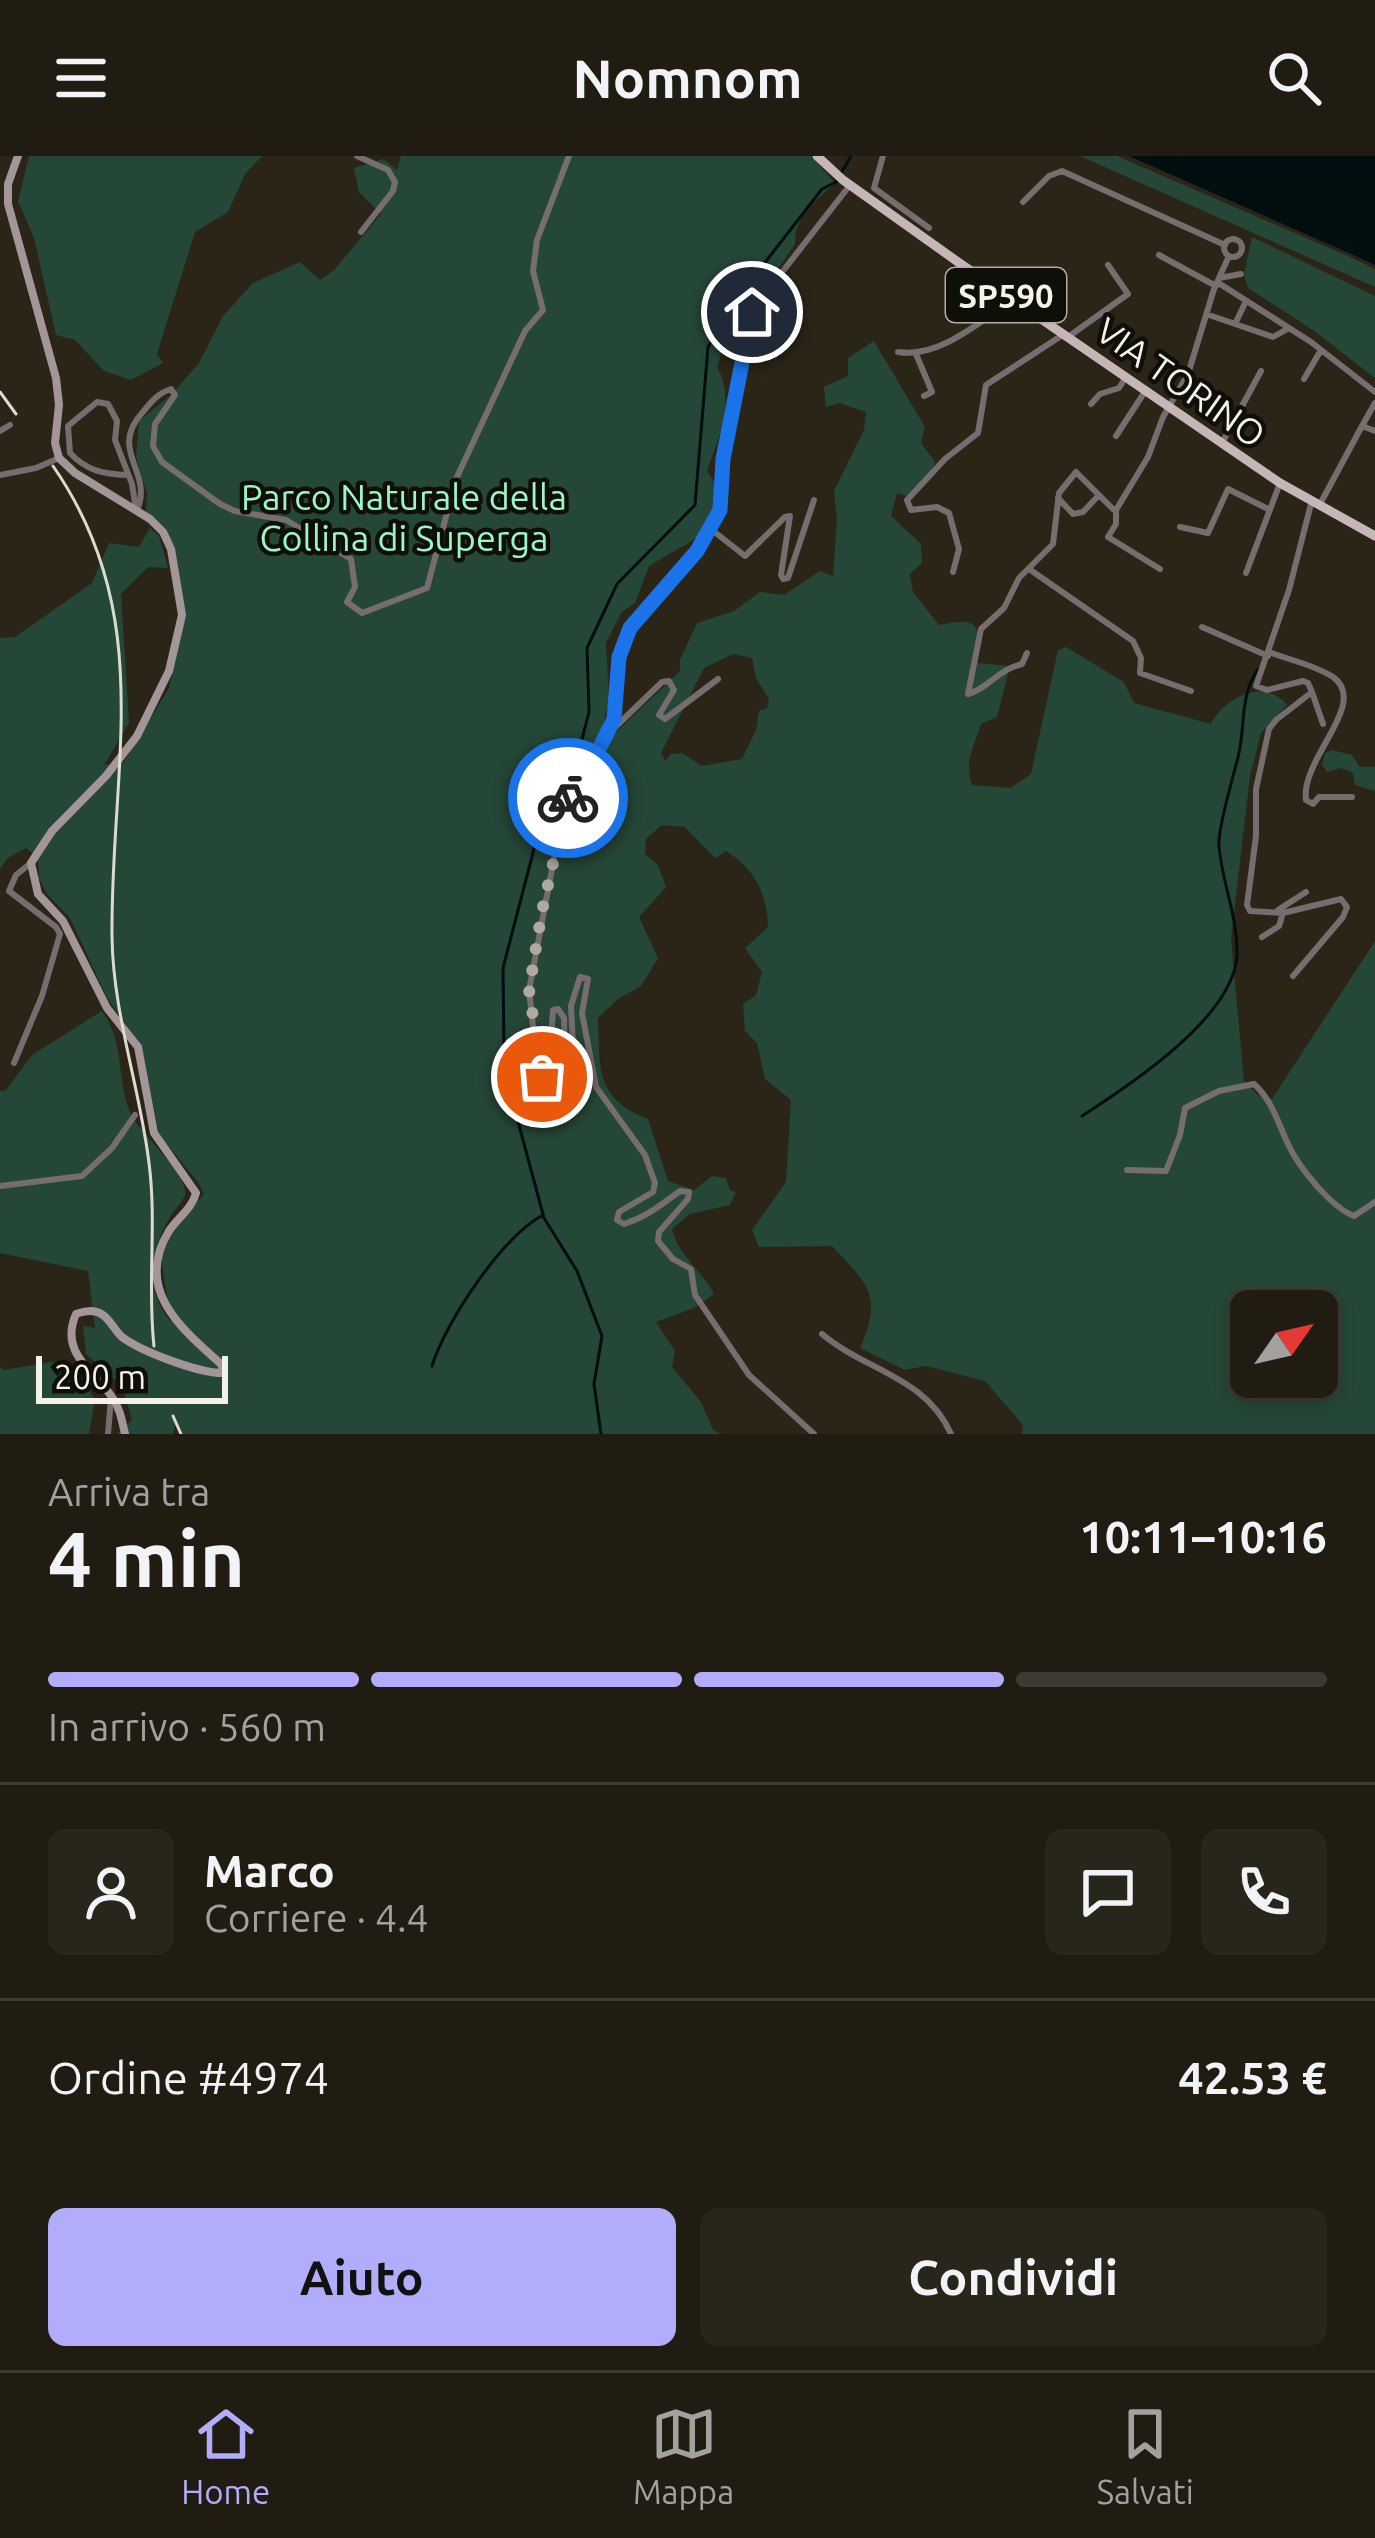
<!DOCTYPE html>
<html lang="it">
<head>
<meta charset="utf-8">
<style>
  body { margin:0; font-family:Ubuntu,sans-serif; background:#28251a; color:#f1f3f6; height:100vh; display:flex; flex-direction:column; font-size:45px; white-space:nowrap }
  * { box-sizing:border-box; margin:0 }
  p { font-size:39px; color:#a2a19f }
  .icon { flex:none; width:66px; height:66px; fill:none; stroke:currentColor; stroke-width:2; stroke-linecap:round; stroke-linejoin:round }
  .map { position:relative; height:1278px; overflow:hidden }
  .panel { display:flex; flex-direction:column; background:#201c11; flex:1 }
  .panel>* { flex:none }
  .needle { width:78px; rotate:56deg }
  .buttons { position:absolute; left:1230px; top:1134px; display:grid; gap:24px }
  .buttons a { display:grid; place-items:center; width:108px; height:108px; border-radius:18px; background:#201c11; box-shadow:0 6px 18px #0003,0 0 0 3px #3d3a31; font-size:60px }
  .scale { position:absolute; left:36px; bottom:30px; width:192px; box-sizing:border-box; padding-left:12px; border:6px solid #f5f2e9; border-top:0; font-size:33px; line-height:42px; white-space:nowrap; color:#f5f2e9; -webkit-text-stroke:9px #100e08; paint-order:stroke }
  .pin { position:absolute; display:grid; place-items:center; width:102px; height:102px; color:#fff; margin:-51px; border:6px solid #fff; border-radius:50%; box-shadow:0 3px 12px #0007 }
  .courier { position:absolute; display:grid; place-items:center; width:120px; height:120px; margin:-60px; border:9px solid #1a73e8; border-radius:50%; background:#fff; color:#222; box-shadow:0 3px 15px #0007 }
  .head em { font-style:normal; font-weight:600 }
  .head div { display:flex; flex-direction:column-reverse }
  .head { display:flex; align-items:center; justify-content:space-between; height:204px; padding:0 48px }
  h1 { font-size:78px; font-weight:600; line-height:90px }
  .bar { display:grid; grid-template-columns:repeat(4,1fr); gap:18px 12px; align-content:center; height:144px; padding:0 48px }
  .bar i { height:15px; border-radius:9px; background:#3d3a31 }
  .bar .active { background:#b1adfa }
  .bar p { grid-column:span 4 }
  .line { display:flex; align-items:center; gap:30px; padding:0 48px; border-top:3px solid #3d3a31 }
  .line div { flex:1 }
  .round { display:grid; place-items:center; flex:none; width:126px; height:126px; border-radius:18px; background:#28251a }
  .button { display:flex; gap:24px; margin-top:auto; padding:24px 48px }
  .button a { flex:1; height:138px; border-radius:18px; background:#b1adfa; color:#111; font-size:48px; font-weight:600; line-height:138px; text-align:center }
  .button a+a { background:#28251a; color:#f1f3f6 }
  header { display:flex; justify-content:space-between; align-items:center; height:156px; padding:0 48px; background:#201c11; font-size:54px; font-weight:600 }
  .menu { display:flex; justify-content:space-around; align-items:center; height:168px; border-top:3px solid #3d3a31; background:#201c11; font-size:33px; color:#a2a19f }
  .menu a { display:grid; justify-items:center; gap:6px }
  .menu .active { color:#b1adfa }
  .map>svg:first-child { display:block }
  .green { fill:#254737; fill-rule:evenodd }
  .water { fill:#000e10 }
  .lines { fill:none; stroke-linecap:round; stroke-linejoin:round }
  .stream { stroke:#000e10; stroke-width:3 }
  .street { stroke:#766d6e; stroke-width:6 }
  .secondary { stroke:#a49698; stroke-width:8 }
  .primary { stroke:#c7b6b8; stroke-width:9 }
  .tram { stroke:#dddad0; stroke-width:3 }
  .done { stroke:#aeaaa0; stroke-width:12; stroke-dasharray:0 21.6 }
  .route { stroke:#1a73e8; stroke-width:15 }
  .labels { text-anchor:middle; dominant-baseline:central; stroke-width:9; stroke-linejoin:round; paint-order:stroke }
  .shield { fill:#100e08; stroke:#b0aea6; stroke-width:3 }
  .shield-label { font-size:33px; font-weight:bold; fill:#f5f2e9 }
  .street-label { font-size:36px; fill:#f5f2e9; stroke:#100e08 }
  .park-label { font-size:36px; fill:#98f6c9; stroke:#100e08 }
</style>
</head>
<body>
<header><svg class="icon" aria-label="menu" viewBox="0 0 24 24"><path d="M4 6h16M4 12h16M4 18h16"/></svg>Nomnom<svg class="icon" aria-label="search" viewBox="0 0 24 24"><circle cx="10" cy="10" r="6"/><path d="M15 15l6 6"/></svg></header>
<div class="map">
<svg width="1375" height="1278" viewBox="0 0 1375 1278">
  <rect width="100%" height="100%" fill="#2a2517"/>
  <path class="green" d="M29 0H262L245 18 228 56 195 76 157 198 163 207 131 224 104 215 75 184 56 179 34 82 18 45Z
    M401 0H811L835 27C816 45 794 60 795 88L746 161 726 182 717 211C736 245 719 280 707 315L714 326 719 350 702 379 649 410 635 447 621 457 606 487 609 544 601 579H613L680 515V504L697 467 734 455 760 436 784 439 820 415 833 420 837 364 834 335 864 274 866 256 839 247 826 251 824 231 848 220V202L874 185 925 271 921 287 935 306 924 330 913 342 897 337 891 360 921 388 922 407 910 418 913 436 939 469C982 460 979 470 978 507L1010 510 997 561 981 568C974 592 964 603 972 629L1010 632 1031 618 1058 494 1066 491 1124 526 1134 547 1211 568C1225 541 1264 521 1287 549L1261 577 1250 620 1231 783 1244 925 1257 938 1272 943 1375 785V1278H1022L1023 1269 985 1225 926 1210 905 1214 860 1192C883 1140 869 1129 832 1090L759 1091 752 1074 786 1026 791 944 765 923 757 887 745 875 743 848 756 839 762 816 745 792 768 771C767 737 755 713 726 695L715 702 685 671 662 669 646 683 645 698 658 709 666 731 639 761 658 802 641 830 618 843 598 862C600 913 595 942 648 963L668 1025 694 1034 712 1020 726 1022 730 1034 736 1036 730 1049 690 1058 672 1073C678 1099 701 1113 714 1138L694 1152 656 1166 675 1195 672 1211 701 1246 713 1274 721 1278H182L176 1265 173 1278H117L132 1264 122 1230 86 1198 83 1170 95 1172 88 1115 0 1097V935L6 934 32 899 102 855C127 890 115 929 133 962 143 979 189 1021 185 1038 184 1045 174 1054 170 1061 151 1092 145 1137 171 1166L161 1102 173 1074 204 1038 198 1026 159 979 141 890 107 842 70 762 47 738 39 722 38 702 26 692 8 702 0 713V482L15 481 92 427 109 387 139 391 150 372 159 380 168 412 148 411 121 438 129 567 104 609 124 606 169 532 184 462 174 389 146 355 147 338 136 301 139 265 172 238 199 207 223 160 253 127 300 106 320 124 334 114 381 58 359 36 354 12 383 3 397 14ZM733 498 752 502 756 522 769 543 767 552 759 555 756 574 742 603 702 610 682 597 671 598 665 605 661 597 704 512ZM1251 1155H1317V1221H1251Z
    M1080 0H1117L1350 101 1375 113V131Z
    M1252 81 1375 140V222L1313 174 1248 132 1244 119Z
    M1332 594 1352 599 1360 611H1375V635L1355 629 1353 617 1341 612 1327 616 1322 609 1325 597Z
    M64 1204 95 1243 89 1278H0V1210L3 1214Z"/>
  <path class="water" d="M1129 0H1375V109L1358 101Z"/>
  <g class="lines">
    <path class="stream" d="M1082 960C1130 929 1234 861 1237 799 1238 761 1222 727 1219 690 1217 673 1234 619 1238 601 1246 570 1239 541 1258 513
      M432 1210C446 1165 502 1081 543 1059
      M601 1278 594 1228 602 1180 577 1115 544 1062 516 958 504 895 503 812 541 666 579 595 589 556 587 492 617 428 695 349 708 191 735 145 822 33 836 26 851 0"/>
    <path class="street" d="M357 0 388 14 395 26 393 35 361 76
      M883 0 874 32 929 72
      M1023 46 1049 20 1062 15 1225 89
      M1224 92a9 9 0 1 1 18 0a9 9 0 1 1-18 0Z
      M1159 99 1216 130
      M1219 122 1241 118
      M1217 126 1311 186 1375 236
      M1206 158 1273 181 1289 172
      M1235 168 1246 145
      M1068 181 1128 138 1108 109
      M898 196C939 203 980 165 1013 144
      M916 198 932 236 924 240
      M1304 223 1321 194
      M1091 248 1100 238 1119 232 1126 221
      M1362 270 1375 247
      M0 275 10 269
      M1116 280 1146 234
      M1222 287 1261 215
      M0 319 36 312 59 302
      M128 319C103 318 87 315 70 297L68 270 97 246 108 248 117 265 115 284 132 328 136 353
      M1058 342 1073 358 1083 356 1099 339
      M1319 350 1362 270 1375 275
      M137 354C154 316 108 295 142 257 151 246 158 237 171 233L175 239 155 268 153 290 162 306 220 348 235 355 286 364 351 403 355 431 347 446 362 457 427 432 456 323 525 175 543 154 533 115 537 84 569 0
      M1180 371 1208 377 1228 333 1268 353
      M712 374 745 400 785 361 790 360 781 419 783 423 788 422 814 344
      M1029 413 1133 485 1141 502 1140 517 1191 535
      M1160 413 1108 381 1116 368V354L1148 301 1163 261 1188 218 1214 133 1229 100
      M953 416 959 393 949 357 937 351 911 354 907 344 945 303 978 277 986 229 1064 178
      M1246 417 1280 327
      M1202 471 1268 500
      M1269 496C1289 504 1315 509 1333 521 1370 547 1300 603 1306 644L1313 648 1319 641H1352
      M1312 536 1323 568
      M968 538 981 473 1004 452 1019 422 1053 388 1059 337 1076 316 1116 356
      M968 538C988 533 997 514 1022 508L1027 497
      M608 578 662 526 669 525 674 534 659 559 665 563 718 523
      M1278 754 1306 736
      M1262 781 1279 770 1283 757
      M1293 820 1343 761 1347 751 1341 743 1283 757 1250 755 1247 749 1256 680V633L1269 573 1276 564 1312 536 1308 527 1303 525 1267 534 1256 530 1289 434 1311 348
      M14 907 42 840 60 778 56 771 9 735 16 719 31 707
      M1127 1014 1166 1015 1180 979 1185 952 1219 935 1254 928C1272 944 1278 967 1288 988 1299 1012 1331 1051 1354 1060L1375 1046
      M0 1030 82 1020 112 992 135 959
      M822 1178C866 1215 926 1221 951 1278
      M108 1278 111 1242
      M814 1278 749 1219 695 1139 691 1113 673 1103 658 1085 659 1076 688 1043 689 1036 680 1035C661 1049 648 1060 624 1068L617 1064 619 1056 653 1036 655 1027 645 999 596 931 582 857 588 823 580 821 571 850 574 907H565L564 862 558 853 553 854 549 915 544 922 538 915 529 834 564 650 590 611 613 563 619 501 630 472 697 395 720 354 723 303 751 156 850 29"/>
    <path class="secondary" d="M18 0 8 28V48L56 222 59 249 55 287 59 302 75 317 150 363 163 376 171 393 182 459 169 515 137 580 106 620 52 675 31 707 38 738 63 765 107 852 138 891 154 977 196 1037C192 1053 178 1061 169 1075 133 1134 182 1173 222 1209V1217C199 1217 142 1196 122 1181 115 1175 111 1165 103 1159 94 1153 85 1155 76 1158 59 1197 93 1214 112 1241 120 1252 122 1265 125 1278"/>
    <path class="primary" d="M817 0 843 24 958 106 1280 327 1375 380"/>
    <path class="tram" d="M0 236 16 258
      M53 310C158 461 110 613 112 781 113 858 140 932 149 1007 157 1068 147 1129 154 1190
      M173 1260 181 1278"/>
  </g>
  <g class="lines">
    <path class="done" d="M542 921 529 834 542 755 568 642"/>
    <path class="route" d="M568 642 590 611 614 563 619 501 630 472 697 395 720 354 723 303 752 156"/>
  </g>
  <g class="labels">
    <rect class="shield" x="946" y="112" width="120" height="54" rx="9"/>
    <g class="shield-label">
      <text x="1006" y="139">SP590</text>
    </g>
    <g class="street-label">
      <text transform="translate(1181 226) rotate(35)">VIA TORINO</text>
    </g>
    <g class="park-label">
      <text x="404" y="340">Parco Naturale della<tspan x="404" dy="41">Collina di Superga</tspan></text>
    </g>
  </g>
</svg>
<div class="buttons">
<a><svg class="needle" viewBox="-14 -14 28 28"><path d="M0-13l5 13h-10z" fill="#e53935"/><path d="M0 13l5-13h-10z" fill="#a2a19f"/></svg></a>
</div>
<div class="scale">200 m</div>
<div class="pin" style="left:542px;top:921px;background:#ea580c"><svg class="icon" aria-label="bag" viewBox="0 0 24 24"><path d="M5 8h14l-1 12H6zM9 8a3 3 0 0 1 6 0"/></svg></div>
<div class="pin" style="left:752px;top:156px;background:#1f2937"><svg class="icon" aria-label="home" viewBox="0 0 24 24"><path d="M3 11l9-7 9 7M6 9v11h12V9"/></svg></div>
<div class="courier" style="left:568px;top:642px"><svg class="icon" aria-label="bike" viewBox="0 0 24 24"><circle cx="6" cy="16" r="4"/><circle cx="18" cy="16" r="4"/><path d="M6 16l4-8h5l3 8M10 8l3 8H6M13 5h3"/></svg></div>
</div>
<section class="panel">
<div class="head"><div><h1>4 min</h1><p>Arriva tra</p></div><em>10:11–10:16</em></div>
<div class="bar"><i class="active"></i><i class="active"></i><i class="active"></i><i></i><p>In arrivo · 560 m</p></div>
<div class="line" style="height:216px"><a class="round"><svg class="icon" aria-label="person" viewBox="0 0 24 24"><circle cx="12" cy="8" r="4"/><path d="M4 21q1-7 8-7t8 7"/></svg></a><div><b>Marco</b><p>Corriere · 4.4</p></div><a class="round"><svg class="icon" aria-label="chat" viewBox="0 0 24 24"><path d="M4 5h16v11H9l-5 4z"/></svg></a><a class="round"><svg class="icon" aria-label="phone" viewBox="0 0 24 24"><path d="M5 4h4l2 5-3 2q2 4 5 5l2-3 5 2v4C11 20 4 13 5 4z"/></svg></a></div>
<div class="line" style="height:156px"><div>Ordine #4974</div><b>42.53 €</b></div>
<div class="button"><a>Aiuto</a><a>Condividi</a></div>
</section>
<nav class="menu">
<a class="active"><svg class="icon" aria-label="home" viewBox="0 0 24 24"><path d="M3 11l9-7 9 7M6 9v11h12V9"/></svg>Home</a>
<a><svg class="icon" aria-label="map" viewBox="0 0 24 24"><path d="M3 6l6-2 6 2 6-2v14l-6 2-6-2-6 2zM9 4v14M15 6v14"/></svg>Mappa</a>
<a><svg class="icon" aria-label="saved" viewBox="0 0 24 24"><path d="M7 4h10v16l-5-4-5 4z"/></svg>Salvati</a>
</nav>
</body>
</html>
